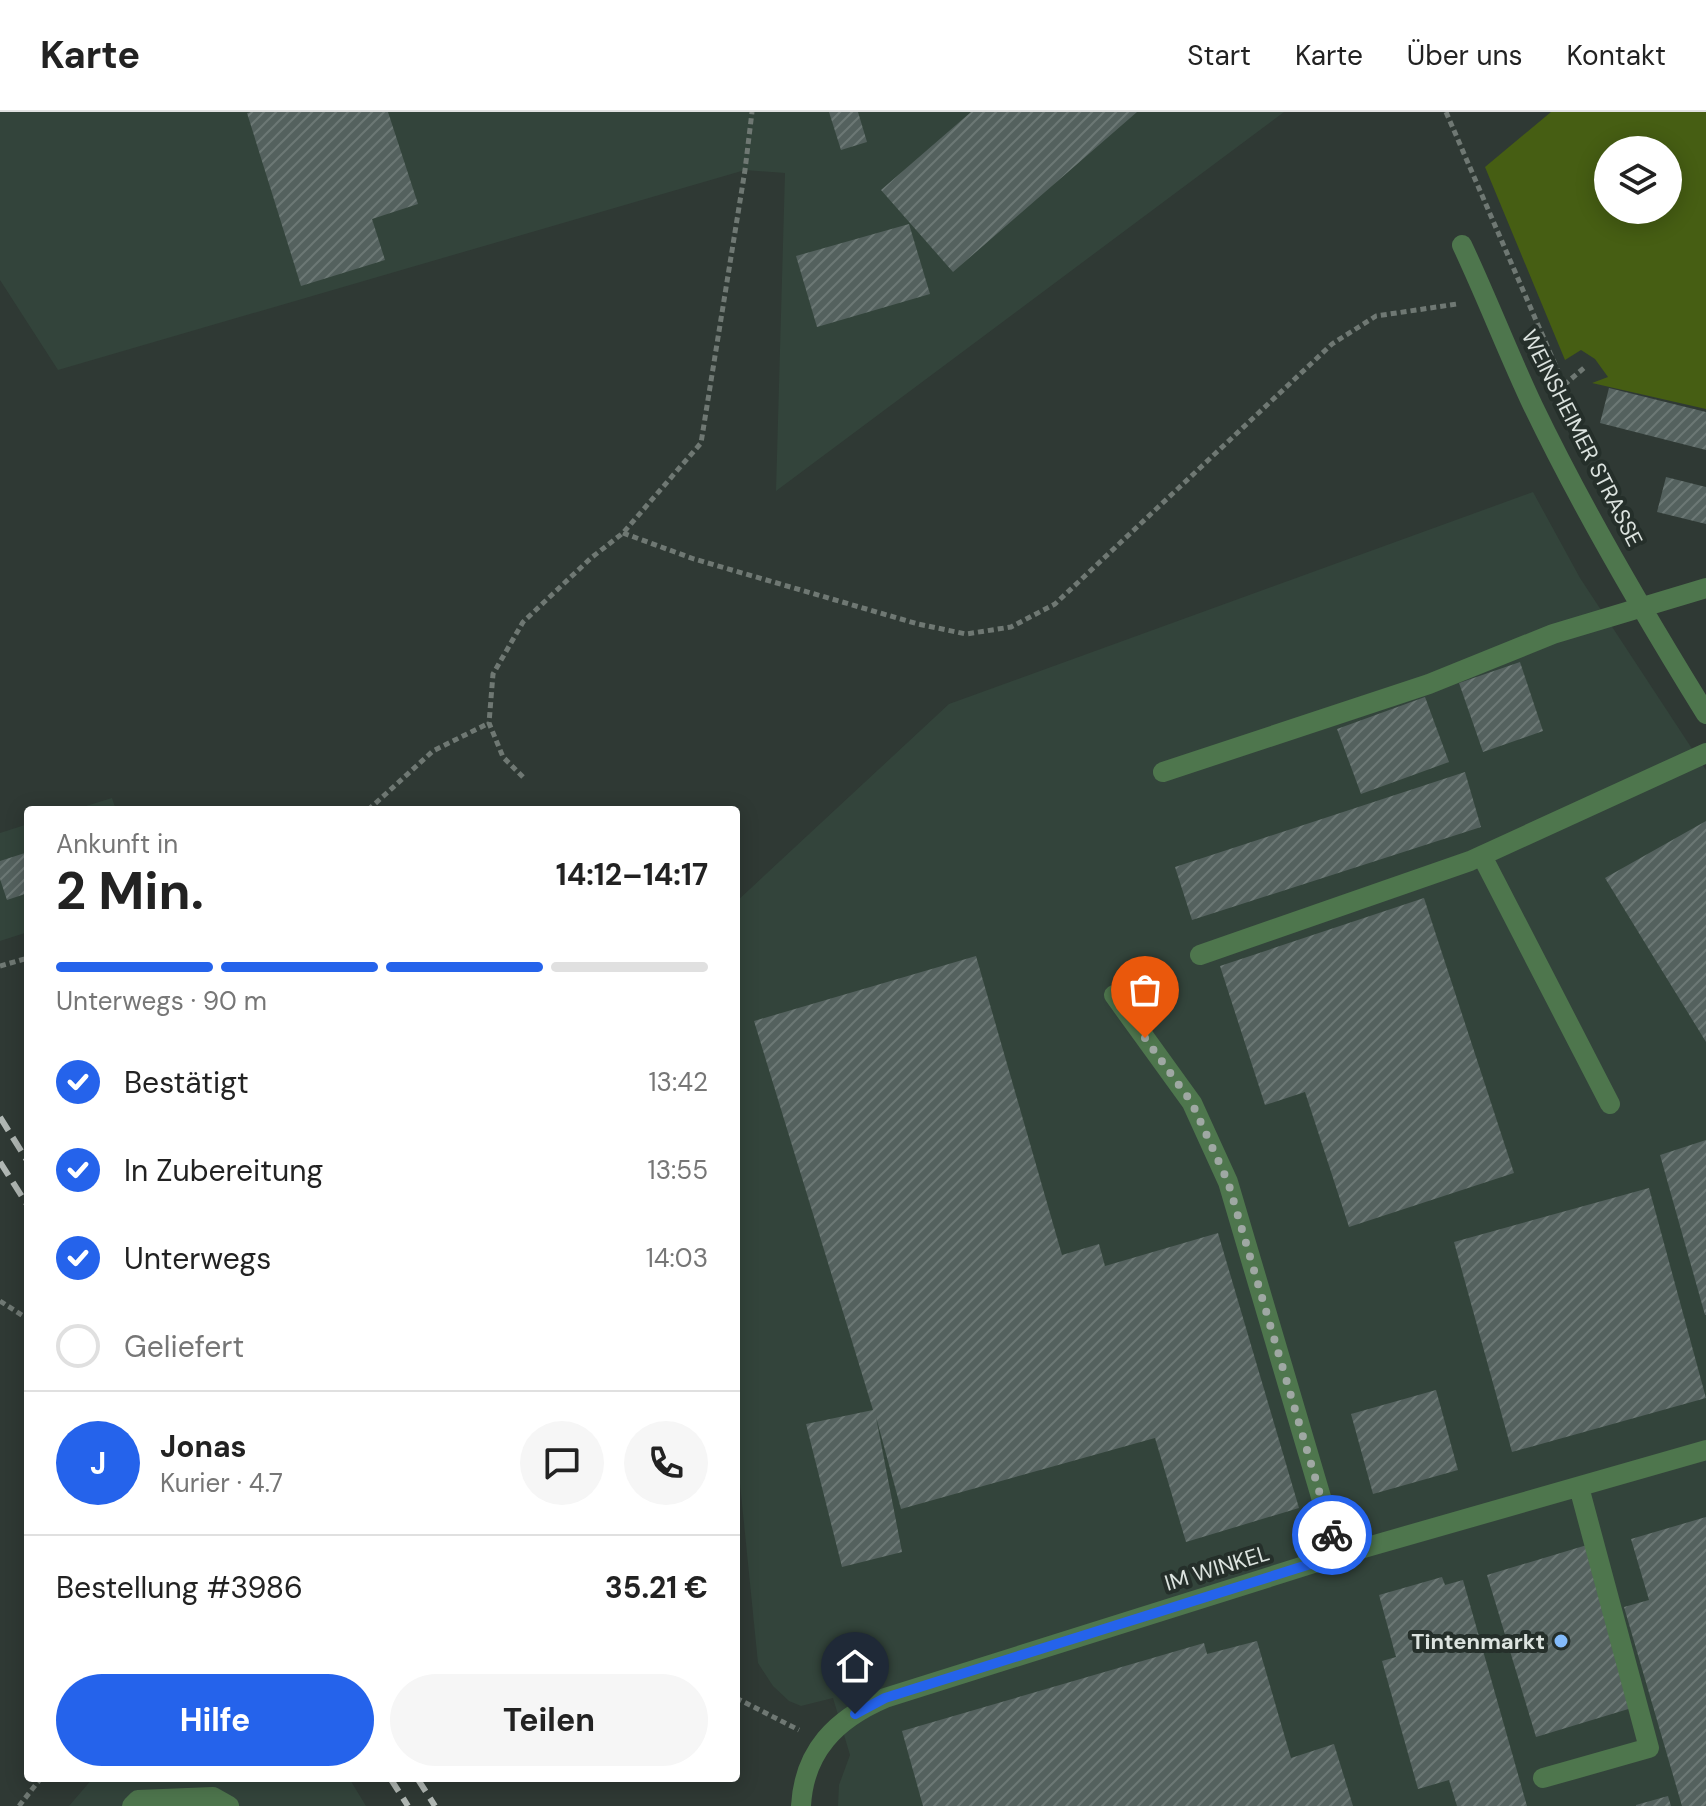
<!DOCTYPE html>
<html lang="de">
<head>
<meta charset="utf-8">
<style>
  body { margin:0; font-family:"DM Sans",sans-serif; background:#f6f6f6; color:#222; height:100vh; display:flex; flex-direction:column; font-size:30px; white-space:nowrap }
  * { box-sizing:border-box; margin:0 }
  p { font-size:26px; color:#767676 }
  .icon { flex:none; width:44px; height:44px; fill:none; stroke:currentColor; stroke-width:2; stroke-linecap:round; stroke-linejoin:round }
  .map { position:relative; flex:1; overflow:hidden }
  .sheet { position:absolute; left:24px; top:694px; width:716px; height:976px; display:flex; flex-direction:column; background:#fff; border-radius:8px; box-shadow:0 4px 20px #0003 }
  .sheet>* { flex:none }
  .tools { position:absolute; left:1594px; top:24px; display:grid; gap:16px }
  .tools a { display:grid; place-items:center; width:88px; height:88px; border-radius:50%; background:#fff; box-shadow:0 4px 20px #0003; font-size:40px }
  .pin { position:absolute; display:grid; place-items:center; width:68px; height:68px; color:#fff; margin:-82px -34px; border-radius:50% 50% 50% 0; rotate:-45deg; box-shadow:0 0 8px #0007 }
  .pin .icon { rotate:45deg }
  .courier { position:absolute; display:grid; place-items:center; width:80px; height:80px; margin:-40px; border:6px solid #2563eb; border-radius:50%; background:#fff; color:#222; box-shadow:0 2px 10px #0007 }
  .overview em { font-style:normal; font-weight:700 }
  .overview div { display:flex; flex-direction:column-reverse }
  .overview { display:flex; align-items:center; justify-content:space-between; height:136px; padding:0 32px }
  h1 { font-size:52px; font-weight:700; line-height:60px }
  .bar { display:grid; grid-template-columns:repeat(4,1fr); gap:12px 8px; align-content:center; height:96px; padding:0 32px }
  .bar i { height:10px; border-radius:6px; background:#e0e0e0 }
  .bar .active { background:#2563eb }
  .bar p { grid-column:span 4 }
  .line { display:flex; align-items:center; gap:20px; padding:0 32px; border-top:2px solid #e0e0e0 }
  .line div { flex:1 }
  .round { display:grid; place-items:center; flex:none; width:84px; height:84px; border-radius:42px; background:#f6f6f6 }
  ol { padding:0 32px; list-style:none }
  li { display:flex; align-items:center; gap:24px; height:88px }
  li p { margin-inline-start:auto }
  li .icon { padding:8px; border-radius:50%; background:#2563eb; color:#fff; stroke-width:4 }
  li:last-child { color:#767676 }
  li i { width:44px; height:44px; border:4px solid #e0e0e0; border-radius:50% }
  .button { display:flex; gap:16px; margin-top:auto; padding:16px 32px }
  .button a { flex:1; height:92px; border-radius:48px; background:#2563eb; color:#fff; font-size:32px; font-weight:700; line-height:92px; text-align:center }
  .button a+a { background:#f6f6f6; color:#222 }
  header { display:flex; align-items:center; gap:48px; box-sizing:border-box; height:112px; padding:0 40px; background:#fff; border-bottom:2px solid #e0e0e0 }
  header strong { font-size:38px }
  nav { display:flex; gap:44px; margin-inline-start:auto; font-size:28px }
  .map>svg:first-child { display:block }
  .built { fill:#33443b }
  .green { fill:#465e13; fill-rule:evenodd }
  .building { fill:url(#building-hatch) }
  .lines { fill:none; stroke-linecap:round; stroke-linejoin:round }
  .path { stroke:#6f7873; stroke-width:5; stroke-dasharray:6 4; stroke-linecap:butt }
  .minor { stroke:#4e764d; stroke-width:20 }
  .rail { stroke:#b0b7b3; stroke-width:6; stroke-dasharray:16 8; stroke-linecap:butt }
  .done { stroke:#9fa8a3; stroke-width:8; stroke-dasharray:0 14.4 }
  .route { stroke:#2563eb; stroke-width:10 }
  .poi-dot { fill:#84bcfb; stroke:#252f2a; stroke-width:3 }
  .labels { text-anchor:middle; dominant-baseline:central; stroke-width:8; stroke-linejoin:round; paint-order:stroke }
  .street-label { font-size:22px; fill:#dce3df; stroke:#252f2a }
  .poi-label { font-size:22px; font-weight:bold; fill:#dce3df; stroke:#252f2a; text-anchor:end }
</style>
</head>
<body>
<header>
<strong>Karte</strong>
<nav><a>Start</a><a>Karte</a><a>Über uns</a><a>Kontakt</a></nav>
</header>
<div class="map">
<svg width="1706" height="1694" viewBox="0 0 1706 1694">
  <defs>
    <pattern id="building-hatch" width="6" height="6" patternUnits="userSpaceOnUse" patternTransform="scale(2)"><rect width="6" height="6" fill="#54615e"/><path d="M-1 1l2-2M0 6l6-6M5 7l2-2" fill="none" stroke="#6c7875"/></pattern>
  </defs>
  <rect width="100%" height="100%" fill="#2f3934"/>
  <path class="built" d="M0 0H1284L776 379 785 61 745 58 58 258 0 168Z
    M1533 380 1580 466 1706 658V1694H838L839 1673 850 1643 833 1586 801 1594 789 1589 773 1574 758 1551 736 1332V790L949 592Z
    M112 686 116 698H73Z
    M28 712V820L0 829V721Z
    M93 1666H349L366 1694H69Z"/>
  <path class="green" d="M1551 0H1706V297L1592 271 1608 265 1595 247 1581 238 1565 248 1485 55ZM1608 38H1668V98H1608Z"/>
  <path class="building" d="M251 0H388L418 92 372 107 385 148 301 174 247 1Z
    M829 0H858L867 30 841 38Z
    M971 0H1137L953 160 881 78Z
    M909 112 930 182 817 215 796 144Z
    M1609 276 1706 300V338L1600 311Z
    M1666 365 1706 375V412L1657 400Z
    M1520 550 1543 619 1483 640 1459 571Z
    M1425 585 1449 650 1361 682 1337 617Z
    M1465 660 1481 715 1192 808 1175 755Z
    M1706 709V930L1605 766Z
    M28 740V781L7 788 0 767V749Z
    M1424 786 1514 1061 1349 1115 1305 980 1265 993 1220 854Z
    M976 844 1062 1143 1099 1132 1105 1154 1218 1121 1299 1396 1186 1430 1155 1326 901 1397 876 1305 902 1440 842 1455 806 1312 873 1298 754 909Z
    M1706 1028V1203H1705L1660 1043Z
    M1649 1076 1706 1286 1512 1340 1454 1130Z
    M1436 1278 1458 1358 1373 1382 1351 1302Z
    M1706 1405V1694H1682L1624 1495 1649 1488 1631 1427Z
    M1587 1433 1635 1595 1536 1625 1487 1463Z
    M1442 1465 1445 1473 1463 1468 1527 1694H1457L1449 1668 1418 1677 1382 1549 1396 1545 1379 1483Z
    M1257 1529 1291 1646 1334 1632 1353 1694H923L902 1619 1204 1531 1207 1542Z
    M1668 1684 1671 1694H1636V1693Z"/>
  <g class="lines">
    <path class="path" d="M1446 0 1564 273
      M1564 273 1585 255
      M623 421 694 447 918 512 966 522 1011 515 1055 492 1332 232 1376 204 1457 192
      M523 665 503 645 489 611 493 562 523 510 591 446 623 421 701 331 745 58 752 0
      M368 698 433 639 489 611
      M0 854 28 846
      M0 1189 28 1207
      M736 1586 799 1618
      M19 1694 41 1666"/>
    <path class="minor" d="M1462 133C1487 186 1508 241 1533 294 1584 400 1644 502 1706 602
      M1163 660 1429 572 1553 522 1706 476
      M1482 744 1610 992
      M1200 843 1470 749 1706 641
      M1114 883 1192 991 1228 1070 1329 1412 1336 1444
      M1543 1666 1649 1636 1579 1375
      M132 1694 138 1688 213 1685 229 1694
      M801 1694C804 1639 836 1607 885 1586L1336 1444 1706 1338"/>
    <path class="rail" d="M0 1005 28 1050
      M0 1050 28 1094
      M390 1666 408 1694
      M417 1666 435 1694"/>
  </g>
  <g class="lines">
    <path class="done" d="M1145 926 1192 991 1228 1070 1332 1423"/>
    <path class="route" d="M855 1602 885 1586 1336 1444 1332 1423"/>
  </g>
  <circle class="poi-dot" cx="1561" cy="1529" r="8"/>
  <g class="labels">
    <g class="street-label">
      <text transform="translate(1582 326) rotate(63)">WEINSHEIMER STRASSE</text>
      <text transform="translate(1217 1456) rotate(-17)">IM WINKEL</text>
    </g>
    <g class="poi-label">
      <text x="1545" y="1529">Tintenmarkt</text>
    </g>
  </g>
</svg>
<div class="tools">
<a><svg class="icon" aria-label="layers" viewBox="0 0 24 24"><path d="M12 4l9 5-9 5-9-5zM3 14l9 5 9-5"/></svg></a>
</div>
<div class="pin" style="left:1145px;top:926px;background:#ea580c"><svg class="icon" aria-label="bag" viewBox="0 0 24 24"><path d="M5 8h14l-1 12H6zM9 8a3 3 0 0 1 6 0"/></svg></div>
<div class="pin" style="left:855px;top:1602px;background:#1f2937"><svg class="icon" aria-label="home" viewBox="0 0 24 24"><path d="M3 11l9-7 9 7M6 9v11h12V9"/></svg></div>
<div class="courier" style="left:1332px;top:1423px"><svg class="icon" aria-label="bike" viewBox="0 0 24 24"><circle cx="6" cy="16" r="4"/><circle cx="18" cy="16" r="4"/><path d="M6 16l4-8h5l3 8M10 8l3 8H6M13 5h3"/></svg></div>
<section class="sheet">
<div class="overview"><div><h1>2 Min.</h1><p>Ankunft in</p></div><em>14:12–14:17</em></div>
<div class="bar"><i class="active"></i><i class="active"></i><i class="active"></i><i></i><p>Unterwegs · 90 m</p></div>
<ol>
<li><svg class="icon" aria-label="check" viewBox="0 0 24 24"><path d="M5 12l5 5 9-10"/></svg>Bestätigt<p>13:42</p></li>
<li><svg class="icon" aria-label="check" viewBox="0 0 24 24"><path d="M5 12l5 5 9-10"/></svg>In Zubereitung<p>13:55</p></li>
<li><svg class="icon" aria-label="check" viewBox="0 0 24 24"><path d="M5 12l5 5 9-10"/></svg>Unterwegs<p>14:03</p></li>
<li><i></i>Geliefert</li>
</ol>
<div class="line" style="height:144px"><b class="round" style="background:#2563eb;color:#fff">J</b><div><b>Jonas</b><p>Kurier · 4.7</p></div><a class="round"><svg class="icon" aria-label="chat" viewBox="0 0 24 24"><path d="M4 5h16v11H9l-5 4z"/></svg></a><a class="round"><svg class="icon" aria-label="phone" viewBox="0 0 24 24"><path d="M5 4h4l2 5-3 2q2 4 5 5l2-3 5 2v4C11 20 4 13 5 4z"/></svg></a></div>
<div class="line" style="height:104px"><div>Bestellung #3986</div><b>35.21 €</b></div>
<div class="button"><a>Hilfe</a><a>Teilen</a></div>
</section>
</div>
</body>
</html>
